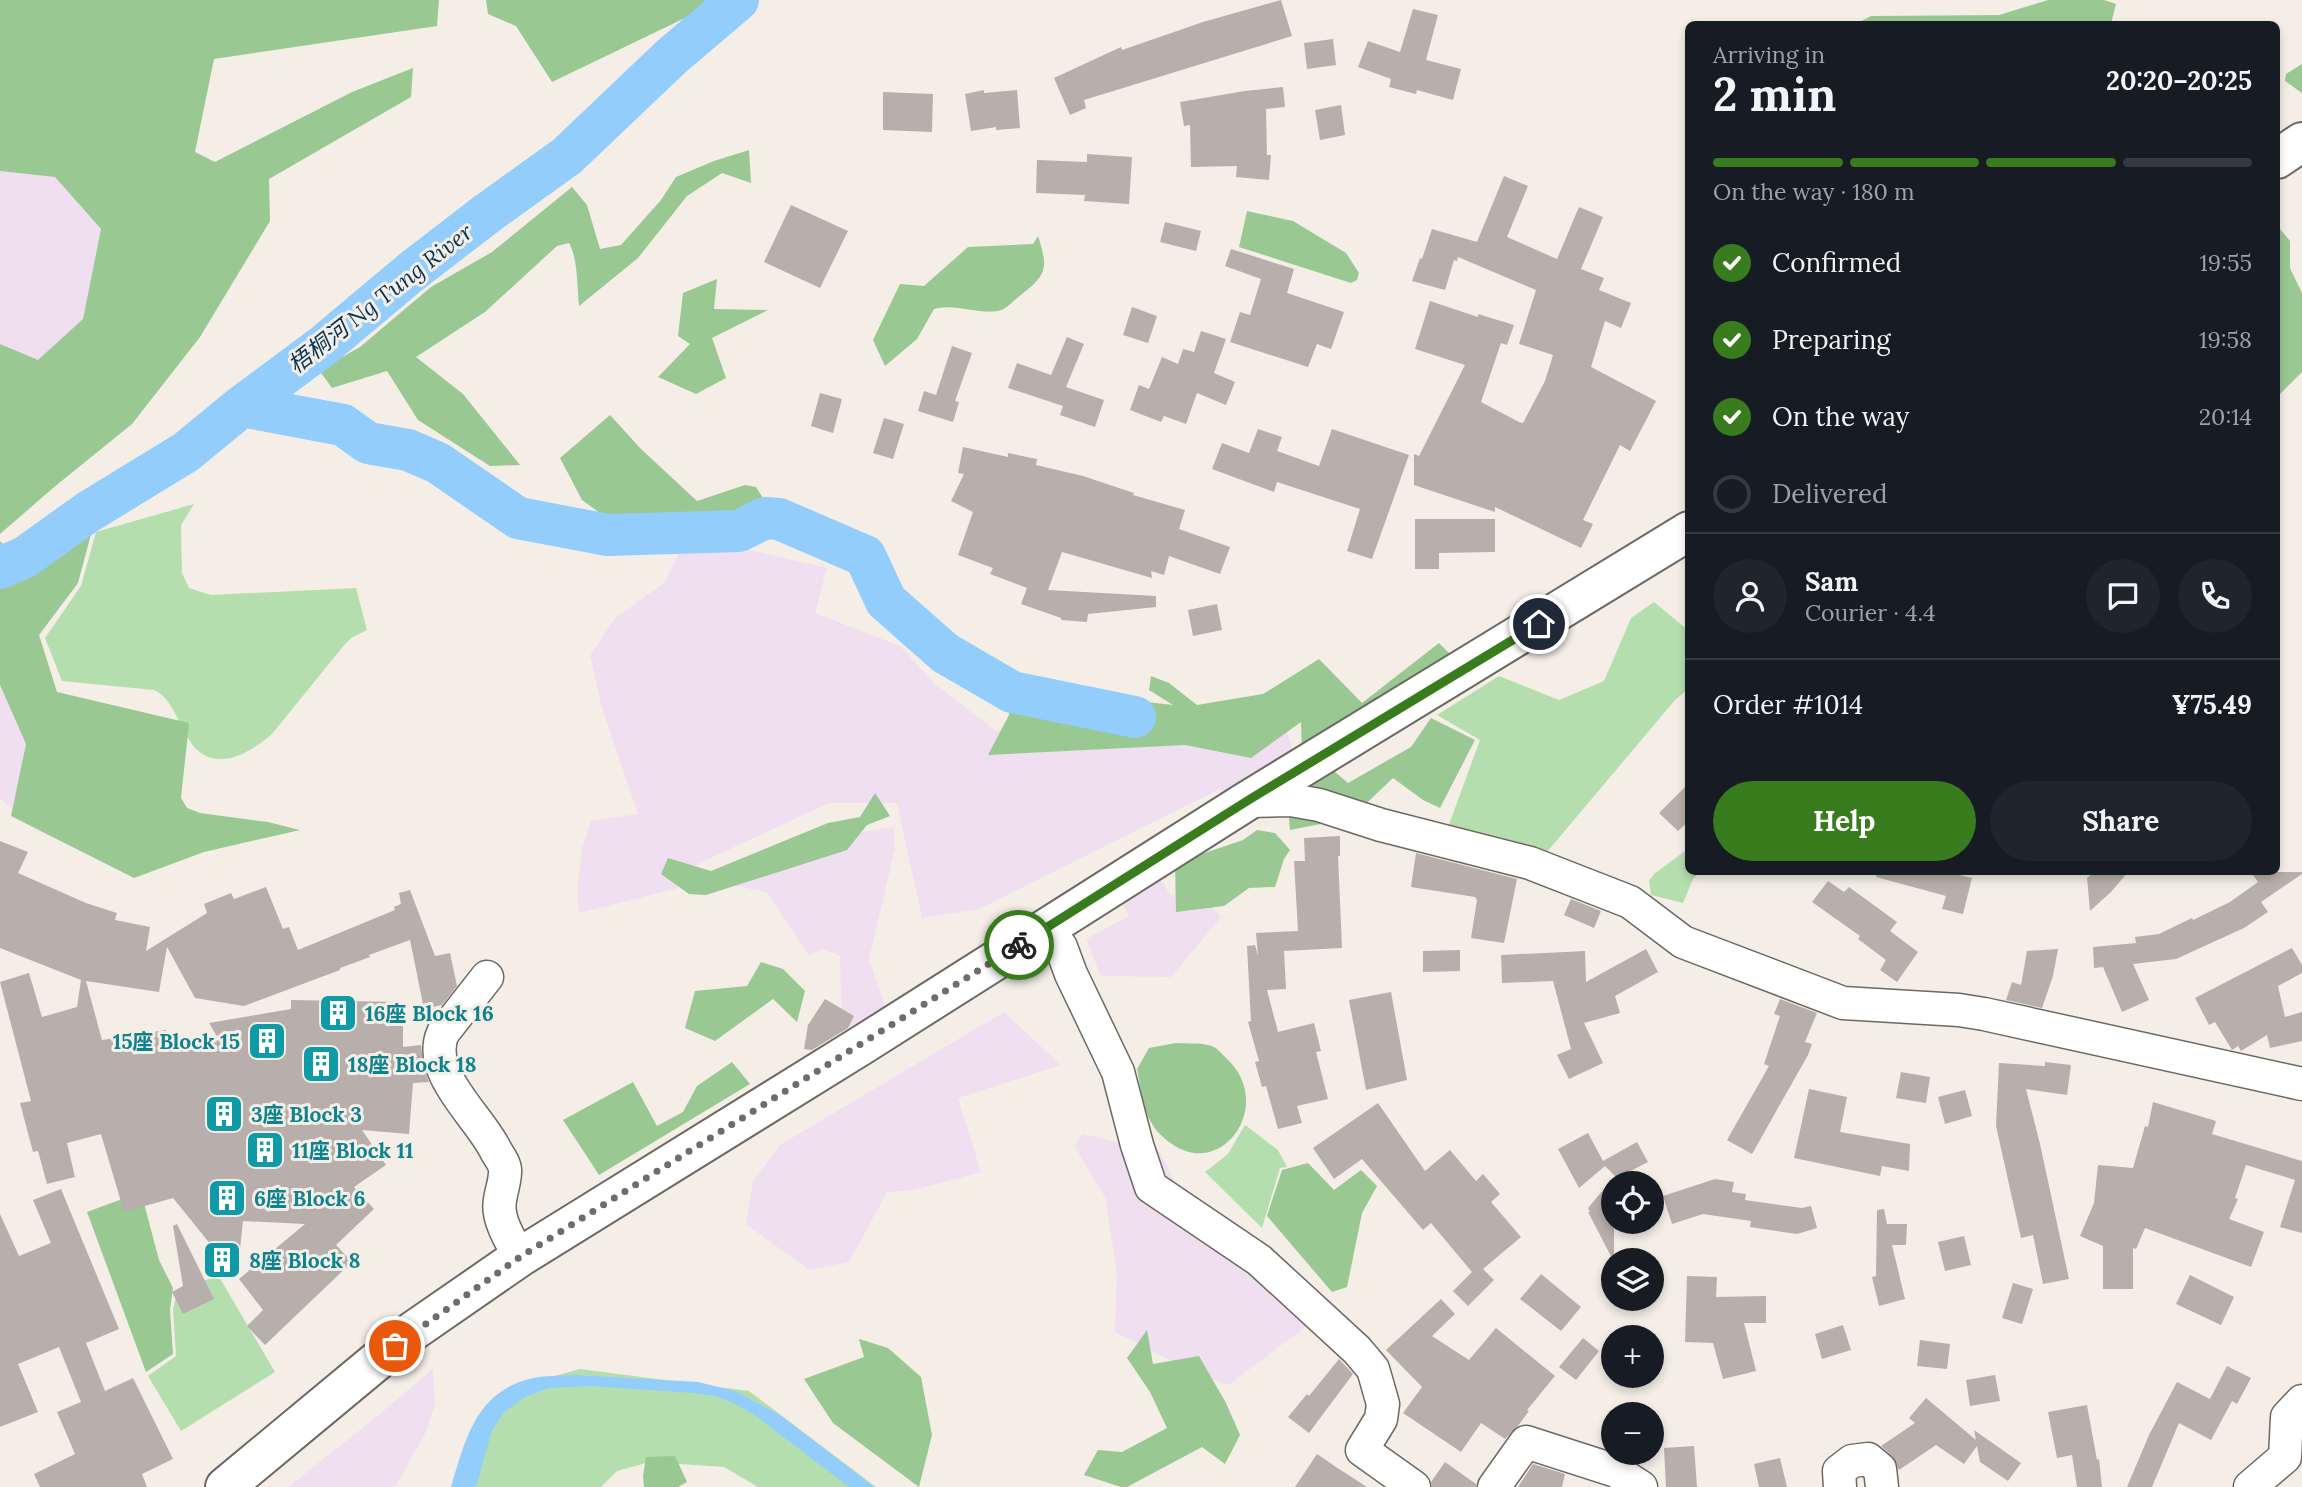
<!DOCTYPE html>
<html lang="en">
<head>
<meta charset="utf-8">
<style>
  body { margin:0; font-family:Lora,"Noto Sans SC",serif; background:#20242c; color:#f1f3f6; height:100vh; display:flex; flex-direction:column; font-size:26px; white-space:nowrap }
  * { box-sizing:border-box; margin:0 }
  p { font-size:23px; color:#9ea1a6 }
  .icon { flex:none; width:38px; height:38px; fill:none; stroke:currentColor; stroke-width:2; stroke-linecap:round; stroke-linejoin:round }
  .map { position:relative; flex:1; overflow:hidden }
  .details { position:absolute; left:1685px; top:21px; width:595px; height:854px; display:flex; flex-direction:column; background:#171b24; border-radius:10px; box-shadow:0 4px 10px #0003 }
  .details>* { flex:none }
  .controls { position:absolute; left:1601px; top:1171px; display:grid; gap:14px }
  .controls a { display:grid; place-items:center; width:63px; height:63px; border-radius:50%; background:#171b24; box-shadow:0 4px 10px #0003; font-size:35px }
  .pin { position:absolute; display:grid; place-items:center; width:60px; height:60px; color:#fff; margin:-30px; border:4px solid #fff; border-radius:50%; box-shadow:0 2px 7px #0007 }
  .courier { position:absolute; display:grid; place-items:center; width:70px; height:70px; margin:-35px; border:5px solid #397c1e; border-radius:50%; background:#fff; color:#222; box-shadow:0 2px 9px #0007 }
  .overview em { font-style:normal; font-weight:700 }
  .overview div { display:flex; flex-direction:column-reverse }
  .overview { display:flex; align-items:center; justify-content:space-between; height:119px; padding:0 28px }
  h1 { font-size:46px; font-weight:700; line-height:52px }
  .bar { display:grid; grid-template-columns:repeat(4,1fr); gap:10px 7px; align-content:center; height:84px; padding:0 28px }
  .bar i { height:9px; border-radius:5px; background:#363941 }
  .bar .selected { background:#397c1e }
  .bar p { grid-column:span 4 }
  .line { display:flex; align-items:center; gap:18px; padding:0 28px; border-top:2px solid #363941 }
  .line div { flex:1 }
  .round { display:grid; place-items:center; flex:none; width:74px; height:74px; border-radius:37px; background:#20242c }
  ol { padding:0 28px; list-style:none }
  li { display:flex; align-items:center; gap:21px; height:77px }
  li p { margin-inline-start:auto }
  li .icon { padding:7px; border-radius:50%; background:#397c1e; color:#fff; stroke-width:4 }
  li:last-child { color:#9ea1a6 }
  li i { width:38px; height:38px; border:4px solid #363941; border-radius:50% }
  .button { display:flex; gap:14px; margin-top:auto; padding:14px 28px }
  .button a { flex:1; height:80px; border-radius:42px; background:#397c1e; color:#fff; font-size:28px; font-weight:700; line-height:80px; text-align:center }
  .button a+a { background:#20242c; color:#f1f3f6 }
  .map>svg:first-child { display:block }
  .industrial { fill:#f0dff0 }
  .green { fill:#b5deaf }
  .forest { fill:#99c892 }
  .water { fill:#92cdfc }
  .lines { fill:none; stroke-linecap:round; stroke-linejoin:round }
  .river { stroke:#92cdfc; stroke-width:42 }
  .building { fill:#b8afac }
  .minor-casing { stroke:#6d6862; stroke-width:35 }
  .major-casing { stroke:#6d6862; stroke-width:42 }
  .minor { stroke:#fff; stroke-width:32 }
  .major { stroke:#fff; stroke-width:38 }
  .done { stroke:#706c68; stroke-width:7; stroke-dasharray:0 12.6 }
  .route { stroke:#397c1e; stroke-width:9 }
  .labels { text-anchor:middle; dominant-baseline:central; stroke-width:6; stroke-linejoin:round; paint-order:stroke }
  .culture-label { font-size:21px; font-weight:bold; fill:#0d838f; stroke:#f4eee7; text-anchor:start }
  .water-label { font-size:23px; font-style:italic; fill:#063554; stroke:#f4eee7 }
</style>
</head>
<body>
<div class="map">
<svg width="2302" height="1487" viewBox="0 0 2302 1487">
  <rect width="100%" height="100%" fill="#f4eee7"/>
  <path class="industrial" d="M0 171 55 177 101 229 83 319 38 361 0 344Z
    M725 544 827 568 815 613 900 646 936 685 996 731 1283 720 1294 755 1231 803 1220 789 979 909 922 918 897 803H829L678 873V888L579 913 577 892 582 849 591 821 638 814 602 708 590 656 614 619 664 583 679 553Z
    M0 685 26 744 14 810 0 799Z
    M894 827 895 848 869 959 887 1012 842 1037 840 956 822 949 809 955 767 892 725 884 795 842Z
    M1150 863 1171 896 1195 888 1221 917 1171 977 1101 976 1086 939 1129 916 1113 886Z
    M1004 1012 1061 1065 958 1098 981 1172 914 1190 887 1192 849 1262 809 1270 746 1224 753 1181 780 1145Z
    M1082 1134 1160 1152 1174 1181 1224 1219 1315 1320 1228 1385 1193 1372 1115 1332 1117 1272 1105 1197 1075 1147Z
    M433 1369 435 1405 425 1434 395 1487H288L375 1418Z"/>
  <path class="green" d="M194 504 181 525 182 573 189 588 211 595 356 588 367 630 351 638 345 644 272 734C251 752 219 772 195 748 188 740 183 728 178 719 172 708 166 695 154 690L62 681 45 638 81 586 96 532Z
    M1654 602 1689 631V688L1675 700 1547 852 1447 830 1480 740 1437 715 1499 676 1559 700 1604 681 1631 618Z
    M1689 848V872H1700L1693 879 1683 903 1651 895 1649 881 1654 874Z
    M1245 1125 1278 1150 1287 1167 1280 1168 1262 1228 1205 1172 1228 1154Z
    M218 1275 275 1372 181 1431 148 1376 176 1356 173 1309 177 1292Z
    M580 1369 749 1391 876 1487H758L724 1467 650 1462 617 1471 601 1487H452L510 1388Z"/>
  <path class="forest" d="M0 0H439L437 26 214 59 195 152 215 162 352 92 413 68 411 97 269 179 270 221 200 337 132 424 53 488 0 534V344L38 360 83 319 101 229 55 177 0 171Z
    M486 0H713L687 17 552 82 516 26 488 14Z
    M2048 0H2104L2116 4 2111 24H1856L1871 16 1999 15Z
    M2302 64V93L2285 81 2286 74Z
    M749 150 751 183 722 173 687 196 638 258 579 306C577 287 578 258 569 243L557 246 485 312 416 357 463 394 520 465 490 466 418 420 387 371 332 388 319 370 360 347 431 287 492 252 572 187 587 205 600 249 621 245 661 200 676 177 714 161Z
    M1247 211 1293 221 1346 253 1359 273 1357 280 1351 283 1239 247Z
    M2277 228 2280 229 2290 241V268L2302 293V372L2277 397Z
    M1038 236C1050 272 1045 276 1016 299 1011 303 1005 310 998 311 976 314 955 303 934 309L917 339 885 366 873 340 900 284 924 286 968 247 1033 244Z
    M717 279 714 309 768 310 712 338 726 378 696 394 658 377 690 344 678 336 683 293Z
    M610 415 641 449 697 501 745 485 756 487 770 509 748 519 716 528 708 512 611 521 582 500 560 458Z
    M91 534 78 583 39 635 57 692 189 723 181 798 187 808 200 813 268 822 300 830 204 852 134 878 11 816 26 744 0 685V541L23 564Z
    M1439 643 1465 669 1302 756 1301 722 1251 758 1185 745 988 755 1009 715 1013 674 1078 694 1173 705 1149 690 1151 676 1169 683 1197 705 1263 694 1319 659 1362 703Z
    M1431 718 1475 740 1440 808 1423 800 1393 778 1351 818 1290 830 1286 788 1328 766 1348 783 1411 747Z
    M875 793 890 816 867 825 847 850 706 895 689 894 661 874 668 858 711 871 828 823 860 817Z
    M1257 830 1275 833 1290 850 1284 859 1275 887 1249 888 1224 906 1176 912 1175 863 1243 840Z
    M761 962 783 969 805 991 797 1022 773 999 715 1041 685 1028 695 991 747 986Z
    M1176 1043C1187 1044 1204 1042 1214 1047 1218 1049 1223 1055 1226 1058 1276 1103 1223 1180 1172 1144 1160 1136 1151 1126 1146 1111 1141 1098 1140 1083 1137 1069L1149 1048Z
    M732 1062 750 1084 599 1175 563 1120 633 1082 657 1126 683 1112 697 1086Z
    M1308 1163 1334 1190 1361 1170 1377 1186 1362 1213 1347 1287 1332 1292 1267 1216 1282 1170Z
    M141 1192 159 1260 173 1288 170 1310 173 1354 146 1372 87 1212Z
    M1147 1330 1153 1364 1199 1356 1226 1403 1240 1435 1225 1464 1202 1447 1127 1487H1121L1084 1475 1098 1450 1122 1452 1167 1428 1150 1392 1127 1358Z
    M859 1339 888 1348 921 1377 932 1435 919 1487 833 1423 804 1379 864 1357Z
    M675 1456 687 1482 678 1487H644L643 1476 646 1457Z"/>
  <path class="water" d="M577 1375 698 1382 735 1391 780 1415 874 1487H849L753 1414 733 1403 715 1396 694 1393 591 1386 549 1388 525 1397 504 1412 492 1430 476 1487H451C465 1441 475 1393 529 1379 544 1375 562 1376 577 1375Z"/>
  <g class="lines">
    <path class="river" d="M242 406 343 425 368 443 408 450 438 463 518 518 608 535 739 531 765 518 779 519 865 556 886 601 945 653 1012 692 1135 717
      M0 568 25 557 88 512 186 452 242 406 324 345 411 272 489 212 567 156 671 57 738 0"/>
  </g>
  <path class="building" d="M1281 0 1292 36 1084 100 1086 108 1070 115 1054 78 1121 47 1122 50 1203 22Z
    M1413 9 1438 15 1426 60 1461 69 1453 100 1417 90 1416 94 1389 87 1391 79 1358 67 1368 41 1400 52Z
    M1333 39 1336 65 1307 69 1304 43Z
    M1283 87 1285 107 1266 109 1267 155H1271L1269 180 1236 177 1237 166 1191 167 1190 125 1184 126 1180 102 1245 91Z
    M984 90V93L1017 90 1020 128 996 130V127L971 131 965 94Z
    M883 92 933 94 932 132 883 130Z
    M1341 105 1345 135 1320 140 1315 110Z
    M1087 154 1132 157 1129 204 1084 201 1085 195 1036 193 1037 160 1087 162Z
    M1504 176 1528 186 1507 237 1557 259 1579 207 1603 217 1581 269 1604 278 1599 290 1631 303 1621 328 1605 321 1591 367 1656 401 1630 451 1620 445 1583 520 1593 524 1581 548 1495 507V512L1414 485V454L1419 456 1465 365 1415 349 1430 301 1478 317V314L1514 325 1507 345 1501 343 1481 402 1519 422 1523 423 1545 381 1553 355 1519 344 1536 290 1458 257 1457 261 1454 260 1445 290 1412 281 1420 258 1422 259 1432 229 1477 242Z
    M791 205 848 231 820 288 764 262Z
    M1165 222 1201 231 1196 251 1160 242Z
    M1231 249 1294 269 1287 293 1344 312 1331 349 1317 344 1308 367 1230 342 1240 312 1250 315 1261 279 1225 266Z
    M1132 307 1157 316 1148 343 1123 335Z
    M1201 331 1226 339 1214 373 1235 382 1226 405 1197 393 1186 424 1164 416 1161 422 1130 410 1139 385 1149 389 1162 357 1178 364 1183 349 1194 352Z
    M1067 337 1084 344 1066 387 1104 400 1095 427 1060 415 1063 406 1008 388 1017 363 1051 375Z
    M952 346 972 353 955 401 959 402 953 422 918 411 924 391 936 395Z
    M820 393 842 399 833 433 811 426Z
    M884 418 904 424 893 459 873 453Z
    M1258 429 1282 437 1277 451 1319 466 1332 429 1409 455 1372 559 1347 551 1360 509 1277 482 1274 492 1212 469 1222 443 1249 453Z
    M963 447 1008 457V453L1037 459 1036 465 1083 476 1134 493 1133 495 1185 510 1179 529 1230 547 1220 574 1169 556 1164 575 1151 571 1152 578 1062 552 1048 590 1156 596V607L1088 614 1087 622 1061 620V618L1021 604 1027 588 990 574 993 568 958 555 973 512 951 501 964 474 958 473Z
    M1415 519H1495V552L1439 553V569H1415Z
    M1217 604 1222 630 1193 636 1188 610Z
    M1689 783V821L1678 831 1659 813Z
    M1340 836V856H1338L1342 948 1284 951 1286 989 1267 990 1278 1032 1314 1023 1321 1051 1316 1052 1328 1099 1297 1106 1302 1123 1278 1129 1266 1086 1262 1087 1255 1062 1259 1061 1248 1022 1251 1021 1247 946 1255 945 1258 956 1256 933 1298 931 1294 861H1305L1304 838Z
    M0 841 28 852 18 873 86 903 117 913 115 920 150 927 146 951 207 913 204 904 231 893 234 899 266 887 283 929 289 927 298 950 395 910 394 907 401 904 399 893 410 890 435 956 450 953 457 986 442 1005 424 1009 410 940 369 955 370 957 340 968V970L244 1006 195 998 167 947 159 992 86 981 102 1040 166 1030 170 1051 219 1040 209 1023 291 1009V1000L403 1002V1047L421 1045 423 1066 429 1082 413 1083 409 1134 362 1130 386 1165 354 1187 374 1209 336 1245 352 1262 265 1345 247 1326 263 1310 239 1279 305 1224 243 1221 237 1277 173 1198 124 1212 101 1134 67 1143 75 1177 47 1184 38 1151 33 1152 20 1103 31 1101 0 982 29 973 42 1017 77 1007 81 980 0 948Z
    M1416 853 1517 879 1504 943 1471 938 1477 900 1475 897 1411 887Z
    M1877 872H1946L1972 878 1963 914 1942 909 1946 896 1876 877Z
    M2094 872H2128L2111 892 2090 911 2087 878Z
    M2251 872H2302V874L2261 902 2268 912 2244 928 2176 959 2133 964 2149 1000 2122 1012 2103 967 2094 968 2093 947 2136 943 2135 937 2159 934 2192 918 2193 920 2230 902 2258 882Z
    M1828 881 1844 892 1849 887 1897 922 1890 931 1918 952 1897 982 1880 970 1886 960 1858 939 1860 936 1812 902Z
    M1571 899 1601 911 1594 928 1564 915Z
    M2292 948 2302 965V973L2278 986 2285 1017 2302 1012V1041L2270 1048 2267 1035 2241 1051 2238 1046 2232 1050 2215 1022 2209 1025 2195 998Z
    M1646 949 1658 972 1615 996 1620 1013 1584 1023 1603 1063 1569 1079 1557 1055 1571 1049 1553 981 1502 983 1501 955 1585 951 1586 982Z
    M2058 949 2053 976 2042 1008 2006 1000 2012 982 2021 985 2027 951Z
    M1460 950V971L1423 972V951Z
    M1391 992 1407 1080 1366 1090 1349 1000Z
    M825 999 854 1016 848 1028 812 1050 804 1049 808 1025Z
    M1780 999 1817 1013 1805 1042 1812 1044 1808 1055 1752 1154 1727 1140 1769 1066 1764 1064 1780 1016 1774 1014Z
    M2045 1062 2071 1065 2067 1095 2026 1089 2040 1144 2069 1279 2043 1284 2033 1235 2021 1238 1996 1126 1999 1063 2045 1066Z
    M1901 1072 1930 1077 1926 1103 1896 1098Z
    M1809 1089 1847 1097 1840 1132 1910 1144 1909 1171 1882 1166 1880 1176 1794 1158Z
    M1965 1090 1972 1116 1945 1124 1938 1097Z
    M2153 1102 2216 1121 2212 1134 2302 1161V1233L2280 1227 2295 1180 2246 1165 2235 1198 2238 1199 2229 1219 2264 1232 2251 1267 2145 1228 2136 1249 2133 1248V1289H2103V1246L2080 1236 2094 1203 2098 1165 2133 1168 2145 1126 2148 1127Z
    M1378 1103 1425 1171 1450 1150 1476 1181 1483 1174 1500 1194 1491 1202 1521 1237 1483 1269 1494 1280 1468 1306 1453 1291 1472 1272 1431 1223 1423 1230 1362 1159 1334 1179 1313 1148Z
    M1588 1133 1603 1161 1637 1142 1648 1162 1617 1178 1605 1166 1579 1188 1558 1149Z
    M1614 1177V1262L1588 1212H1590L1588 1208Z
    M1715 1179 1734 1182 1732 1192 1746 1194 1745 1200 1802 1208 1811 1206 1817 1228 1797 1234 1750 1227 1751 1221 1703 1214 1672 1224 1663 1196Z
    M61 1189 119 1329 86 1343 105 1391 133 1378 173 1459 142 1474 147 1487H40L34 1474 75 1454 57 1412 81 1402 59 1347 18 1364 38 1412 0 1427V1214L19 1256 51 1243 33 1200Z
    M1884 1209 1887 1224H1907L1906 1245H1892L1905 1299 1879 1306 1872 1277 1876 1276 1877 1210Z
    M177 1224 214 1299 183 1314 172 1292 183 1286 173 1226Z
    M1964 1236 1971 1265 1945 1271 1938 1242Z
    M1541 1274 1581 1307 1561 1331 1520 1299Z
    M2190 1275 2234 1297 2221 1325 2176 1304Z
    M1687 1276 1717 1277 1716 1297 1766 1296V1323H1744L1756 1371 1723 1379 1713 1343 1685 1342Z
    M2013 1283 2033 1289 2022 1324 2002 1318Z
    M1441 1299 1455 1314 1432 1336 1469 1360 1496 1328 1555 1376 1527 1410 1529 1411 1518 1426 1505 1439 1481 1423 1461 1452 1403 1413 1422 1387 1386 1350Z
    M1843 1325 1851 1350 1822 1359 1815 1334Z
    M1583 1338 1599 1351 1576 1380 1559 1367Z
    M1920 1340 1950 1344 1947 1369 1917 1366Z
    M1339 1359 1353 1374 1309 1433 1288 1417 1307 1394 1309 1396Z
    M2227 1366 2251 1378 2237 1404 2232 1401 2211 1440 2179 1423 2152 1487H2127L2149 1435 2177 1382 2210 1399Z
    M1995 1375 2000 1401 1970 1406 1966 1380Z
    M1926 1398 1976 1440 1974 1430 2021 1463 2008 1481 1980 1462 1977 1446 1964 1464 1936 1445 1899 1470 1892 1456 1881 1446 1915 1423 1909 1418Z
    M2087 1405 2097 1460 2099 1459 2102 1487H2077L2072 1455 2057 1458 2048 1412Z
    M1694 1446 1697 1487H1666L1664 1448Z
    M1317 1454 1336 1467 1367 1487H1295Z
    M1780 1458 1787 1487H1759L1754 1464Z
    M1445 1462 1476 1484V1487H1432L1431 1482Z
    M1533 1464 1565 1474 1562 1487H1518Z"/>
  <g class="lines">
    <defs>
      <path id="minor" d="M1247 801 1291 800 1319 805 1381 825 1530 863 1630 902 1683 942 1843 1003 1959 1010 1984 1014 2302 1084
        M1047 927 1061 947 1071 974 1118 1072 1137 1145 1151 1187 1259 1260 1357 1350 1373 1369 1383 1404 1381 1419 1362 1450 1414 1487
        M487 977 443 1033C425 1073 480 1117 496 1151 499 1156 505 1164 505 1170 506 1183 497 1199 500 1213 502 1227 512 1244 520 1257
        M1494 1487 1526 1442 1616 1471 1641 1487
        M1840 1487 1839 1471 1852 1461 1868 1459 1880 1469 1882 1487
        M2250 1487 2285 1457 2287 1417 2302 1401"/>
      <path id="major" d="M2277 159 2302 142
        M225 1487 413 1331 520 1257 862 1045 1247 801 1689 531"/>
    </defs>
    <use href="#minor" class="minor-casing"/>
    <use href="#major" class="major-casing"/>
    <use href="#minor" class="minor"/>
    <use href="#major" class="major"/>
  </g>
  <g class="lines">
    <path class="done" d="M395 1346 520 1257 1019 945"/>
    <path class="route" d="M1019 945 1247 801 1539 624"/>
  </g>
  <defs>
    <symbol id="building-square" viewBox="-11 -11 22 22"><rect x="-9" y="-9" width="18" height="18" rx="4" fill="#0f9aa8" stroke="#f4eee7"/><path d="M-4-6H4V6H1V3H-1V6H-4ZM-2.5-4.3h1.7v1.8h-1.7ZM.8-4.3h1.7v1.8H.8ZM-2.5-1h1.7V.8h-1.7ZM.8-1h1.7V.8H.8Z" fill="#fff"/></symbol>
  </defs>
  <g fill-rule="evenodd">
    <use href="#building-square" x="316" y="991" width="44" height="44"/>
    <use href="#building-square" x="245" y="1019" width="44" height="44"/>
    <use href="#building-square" x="299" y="1042" width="44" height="44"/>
    <use href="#building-square" x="202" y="1092" width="44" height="44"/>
    <use href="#building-square" x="243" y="1128" width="44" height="44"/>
    <use href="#building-square" x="205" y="1176" width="44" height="44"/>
    <use href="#building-square" x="200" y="1238" width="44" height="44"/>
  </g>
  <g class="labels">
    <g class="culture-label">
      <text x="365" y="1013">16座 Block 16</text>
      <text x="240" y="1041" text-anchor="end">15座 Block 15</text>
      <text x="348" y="1064">18座 Block 18</text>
      <text x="251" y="1114">3座 Block 3</text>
      <text x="292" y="1150">11座 Block 11</text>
      <text x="254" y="1198">6座 Block 6</text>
      <text x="249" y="1260">8座 Block 8</text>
    </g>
    <g class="water-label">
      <text transform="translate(380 298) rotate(-38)">梧桐河 Ng Tung River</text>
    </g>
  </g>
</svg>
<div class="controls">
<a><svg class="icon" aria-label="locate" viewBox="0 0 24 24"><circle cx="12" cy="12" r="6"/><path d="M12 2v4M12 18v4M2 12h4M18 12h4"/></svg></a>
<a><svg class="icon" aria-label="layers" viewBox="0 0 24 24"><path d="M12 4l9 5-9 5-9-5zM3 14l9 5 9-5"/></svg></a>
<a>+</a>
<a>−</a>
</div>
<div class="pin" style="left:395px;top:1346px;background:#ea580c"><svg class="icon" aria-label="bag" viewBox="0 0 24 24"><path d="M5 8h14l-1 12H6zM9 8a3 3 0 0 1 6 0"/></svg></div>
<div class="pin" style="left:1539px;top:624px;background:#1f2937"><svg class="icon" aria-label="home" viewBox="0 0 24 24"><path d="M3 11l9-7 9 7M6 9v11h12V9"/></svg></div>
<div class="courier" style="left:1019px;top:945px"><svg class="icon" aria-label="bike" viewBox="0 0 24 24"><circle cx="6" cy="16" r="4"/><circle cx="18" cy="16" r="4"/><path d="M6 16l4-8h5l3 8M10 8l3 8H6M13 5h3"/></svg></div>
<section class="details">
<div class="overview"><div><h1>2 min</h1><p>Arriving in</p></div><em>20:20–20:25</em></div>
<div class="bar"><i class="selected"></i><i class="selected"></i><i class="selected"></i><i></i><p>On the way · 180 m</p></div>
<ol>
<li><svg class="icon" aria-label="check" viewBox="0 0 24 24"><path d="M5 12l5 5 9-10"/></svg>Confirmed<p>19:55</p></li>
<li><svg class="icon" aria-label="check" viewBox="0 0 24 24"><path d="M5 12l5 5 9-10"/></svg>Preparing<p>19:58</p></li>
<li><svg class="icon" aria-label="check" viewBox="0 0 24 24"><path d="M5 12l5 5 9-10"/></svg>On the way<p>20:14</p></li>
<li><i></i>Delivered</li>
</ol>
<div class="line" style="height:126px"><a class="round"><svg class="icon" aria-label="person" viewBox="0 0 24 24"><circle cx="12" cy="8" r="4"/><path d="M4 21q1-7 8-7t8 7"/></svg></a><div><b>Sam</b><p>Courier · 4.4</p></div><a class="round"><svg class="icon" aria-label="chat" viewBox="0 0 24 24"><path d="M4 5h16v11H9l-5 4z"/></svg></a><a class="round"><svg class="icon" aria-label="phone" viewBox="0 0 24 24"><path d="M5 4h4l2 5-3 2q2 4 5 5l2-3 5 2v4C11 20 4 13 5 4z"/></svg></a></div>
<div class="line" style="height:91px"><div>Order #1014</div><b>¥75.49</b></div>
<div class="button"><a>Help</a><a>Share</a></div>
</section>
</div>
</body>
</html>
